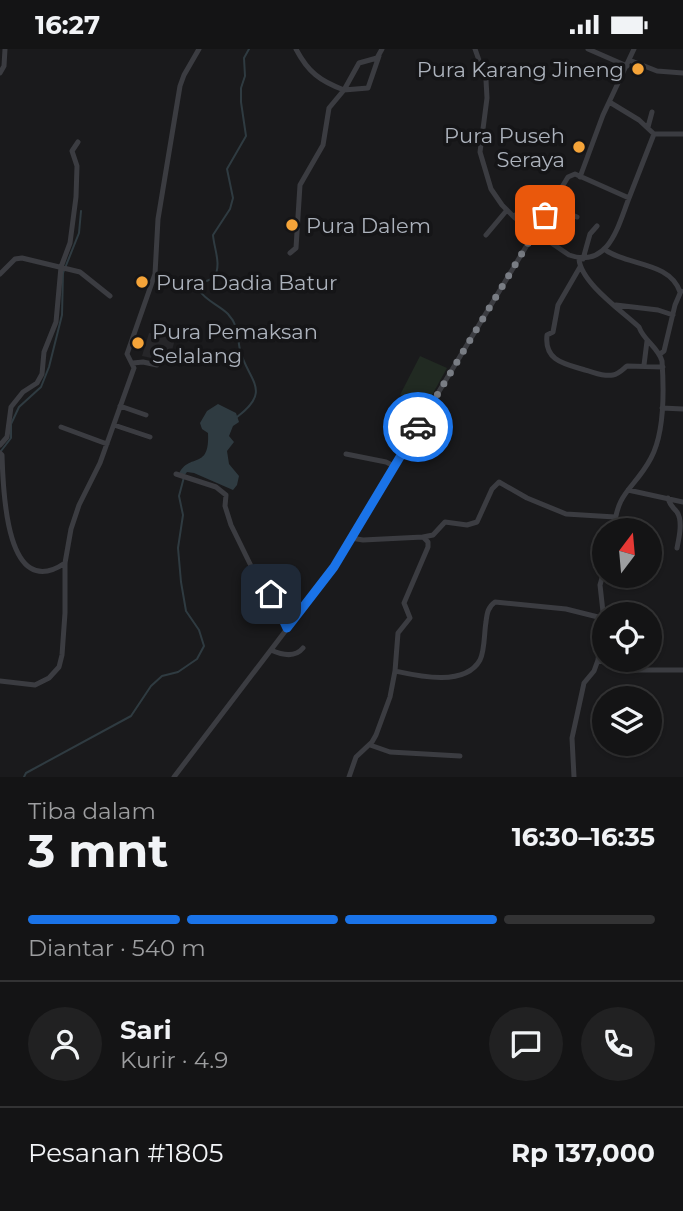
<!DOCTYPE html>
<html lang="id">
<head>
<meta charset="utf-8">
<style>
  body { margin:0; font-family:Montserrat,sans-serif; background:#212122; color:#f1f3f6; height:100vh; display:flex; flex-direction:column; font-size:26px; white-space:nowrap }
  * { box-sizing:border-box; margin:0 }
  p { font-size:23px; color:#9d9ea0 }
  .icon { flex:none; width:38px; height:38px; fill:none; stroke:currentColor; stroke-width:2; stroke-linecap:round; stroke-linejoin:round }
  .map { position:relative; height:728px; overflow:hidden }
  .details { display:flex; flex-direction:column; background:#141415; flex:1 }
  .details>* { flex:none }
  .needle { width:46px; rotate:16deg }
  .fabs { position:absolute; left:592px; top:469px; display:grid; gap:14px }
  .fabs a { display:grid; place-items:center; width:70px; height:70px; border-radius:50%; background:#141415; box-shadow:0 2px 5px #0004,0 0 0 2px #333334; font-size:35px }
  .pin { position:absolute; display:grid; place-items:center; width:60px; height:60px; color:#fff; margin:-30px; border-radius:14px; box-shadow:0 4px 10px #0006 }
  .courier { position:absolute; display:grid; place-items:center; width:70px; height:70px; margin:-35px; border:5px solid #1a73e8; border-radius:50%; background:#fff; color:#222; box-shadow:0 2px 9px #0007 }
  .headline em { font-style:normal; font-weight:700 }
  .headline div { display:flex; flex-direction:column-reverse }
  .headline { display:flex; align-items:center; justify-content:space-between; height:119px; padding:0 28px }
  h1 { font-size:46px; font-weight:700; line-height:52px }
  .bar { display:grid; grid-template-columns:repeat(4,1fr); gap:10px 7px; align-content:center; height:84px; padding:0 28px }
  .bar i { height:9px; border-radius:5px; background:#333334 }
  .bar .current { background:#1a73e8 }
  .bar p { grid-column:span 4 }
  .line { display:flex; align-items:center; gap:18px; padding:0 28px; border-top:2px solid #333334 }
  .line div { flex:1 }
  .round { display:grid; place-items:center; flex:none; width:74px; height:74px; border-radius:37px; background:#212122 }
  .status { display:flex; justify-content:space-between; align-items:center; height:49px; padding:0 35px; background:#141415; direction:ltr }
  .status svg { height:19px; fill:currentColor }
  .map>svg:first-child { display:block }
  .built { fill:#262629 }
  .green { fill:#212a22 }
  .water { fill:#2f3b41 }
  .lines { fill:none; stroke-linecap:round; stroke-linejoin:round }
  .stream { stroke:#2f3b41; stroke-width:2 }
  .minor { stroke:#3b3c41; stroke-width:5 }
  .done { stroke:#797d84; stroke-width:7; stroke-dasharray:0 12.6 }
  .route { stroke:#1a73e8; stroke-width:9 }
  .poi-dot { fill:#f5a439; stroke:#151517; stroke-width:2.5 }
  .labels { text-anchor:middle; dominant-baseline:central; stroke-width:7; stroke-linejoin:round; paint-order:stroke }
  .poi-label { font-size:21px; fill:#acb2bc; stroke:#151517; text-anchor:start }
</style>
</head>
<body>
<div class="status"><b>16:27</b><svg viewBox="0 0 49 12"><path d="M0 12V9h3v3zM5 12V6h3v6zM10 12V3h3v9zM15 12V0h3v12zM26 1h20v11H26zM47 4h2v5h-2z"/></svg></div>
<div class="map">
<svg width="683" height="728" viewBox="0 0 683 728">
  <rect width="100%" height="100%" fill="#1a1a1c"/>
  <path class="built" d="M149 284 175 290 169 313 142 307Z"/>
  <path class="green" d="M420 307 447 319 426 357 400 346Z"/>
  <path class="water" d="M218 355 236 364 239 373 233 377 229 387 234 393 227 402 229 415 239 427 237 436 233 441 194 424 187 423 184 427 179 425C189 403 210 422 208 384L202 380 200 374 207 362Z"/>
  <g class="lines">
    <path class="stream" d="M237 368C273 341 248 332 240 301 237 287 239 277 228 265 219 256 206 252 199 241V235L214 229C222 215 214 200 213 186L230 160 233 149 227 120 246 87 241 53V39L245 27 244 9 249 0
      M1 402 11 389V375L19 358 41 338 49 318 62 266 63 224 79 184 81 162
      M24 728 26 724 131 667 151 637 162 627 178 623 197 610 204 597 199 581 186 562 181 533 178 499 183 466 179 447 184 428"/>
    <path class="minor" d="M296 0C308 23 320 32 344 41L359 14 377 9 382 0
      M475 0 486 31 487 49 480 103 491 140 502 156 515 169 569 206C609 220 618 177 629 149
      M588 0 627 17
      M629 11 657 22 683 24
      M0 24 4 17 5 0
      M611 54 639 71 654 85H683
      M648 78 652 63
      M580 128 603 66 634 0
      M551 157 577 168
      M514 168 523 158 519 156
      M486 186 507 161
      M604 200C626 217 670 212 680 243
      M290 204 296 199 300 136 323 96 329 59 344 41 368 39 379 7
      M579 210C581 234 622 262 639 278 644 292 658 298 662 312 664 341 665 383 651 409 634 441 617 441 614 481
      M583 210 590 185 597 177
      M580 218 558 256 553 283 547 286C544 312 565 315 585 321 594 323 603 328 613 326 619 325 623 320 627 317L663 318
      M0 225 15 210 22 209 80 223 110 247
      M616 256 658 261 673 266
      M660 305 664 302 675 256 681 242
      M133 314 143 313 157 316
      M644 316 647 292
      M120 357 146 366
      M662 359 683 360
      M114 376 150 388
      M61 378 107 395
      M0 396 7 388 11 358 23 343 37 334 42 325 44 303 56 273 61 218 70 194 76 148 77 117 72 102 78 93
      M0 404 2 406C3 437 5 555 65 514
      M346 405 386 413 394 417
      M176 425 216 438 226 446 225 457 231 476 254 523 278 556 287 579
      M628 441 683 453
      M668 449C670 457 672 457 677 463 683 472 679 489 677 499
      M423 488 433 486 445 473 467 476 477 473 492 440 499 433 527 449 566 465 615 468
      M271 601C282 606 295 609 303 599
      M598 611 630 621H683
      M395 622C418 627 465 638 480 611 485 601 484 584 486 573 487 564 488 558 495 553L566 560 602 569
      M0 632 35 636 49 629 59 618 62 606 65 564V514L71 480 79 456 100 414 134 319 127 305 155 225 158 170 180 37 184 26 199 0
      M370 696 390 703 460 707
      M174 728 331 522 568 128 575 125 629 149 654 85
      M349 728 356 708 372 693 376 686 390 648 395 622 398 584 410 569 404 554 428 498V493L423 488 363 491 351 489
      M574 728 572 689 584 634 594 622 598 611 603 563 600 536 604 522"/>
  </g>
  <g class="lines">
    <path class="done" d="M418 378 545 166"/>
    <path class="route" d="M271 545 287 579 334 518 418 378"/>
  </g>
  <g class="poi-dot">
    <circle cx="638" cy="20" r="7"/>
    <circle cx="579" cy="98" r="7"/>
    <circle cx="292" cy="176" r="7"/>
    <circle cx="142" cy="233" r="7"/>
    <circle cx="138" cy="294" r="7"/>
  </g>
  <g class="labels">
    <g class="poi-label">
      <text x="624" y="20" text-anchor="end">Pura Karang Jineng</text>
      <text x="565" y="86" text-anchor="end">Pura Puseh<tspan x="565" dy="24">Seraya</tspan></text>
      <text x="306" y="176">Pura Dalem</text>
      <text x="156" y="233">Pura Dadia Batur</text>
      <text x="152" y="282">Pura Pemaksan<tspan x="152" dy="24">Selalang</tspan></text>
    </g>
  </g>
</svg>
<div class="fabs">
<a><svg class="needle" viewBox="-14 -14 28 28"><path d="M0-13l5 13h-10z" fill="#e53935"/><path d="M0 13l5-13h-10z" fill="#9d9ea0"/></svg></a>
<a><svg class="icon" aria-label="locate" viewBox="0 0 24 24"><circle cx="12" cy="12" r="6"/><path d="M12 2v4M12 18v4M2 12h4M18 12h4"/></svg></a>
<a><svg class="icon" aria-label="layers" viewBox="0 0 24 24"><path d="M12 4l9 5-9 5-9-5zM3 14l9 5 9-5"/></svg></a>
</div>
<div class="pin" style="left:545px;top:166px;background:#ea580c"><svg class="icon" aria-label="bag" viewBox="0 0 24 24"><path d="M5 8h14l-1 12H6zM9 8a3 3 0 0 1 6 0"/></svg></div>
<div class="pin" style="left:271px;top:545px;background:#1f2937"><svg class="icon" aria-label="home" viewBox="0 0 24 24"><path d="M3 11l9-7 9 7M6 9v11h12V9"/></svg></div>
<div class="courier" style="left:418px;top:378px"><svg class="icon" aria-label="car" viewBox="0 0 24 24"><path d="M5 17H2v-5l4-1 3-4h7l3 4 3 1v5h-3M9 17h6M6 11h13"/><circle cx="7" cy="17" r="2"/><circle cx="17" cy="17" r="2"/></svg></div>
</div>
<section class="details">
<div class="headline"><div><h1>3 mnt</h1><p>Tiba dalam</p></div><em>16:30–16:35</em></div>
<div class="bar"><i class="current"></i><i class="current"></i><i class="current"></i><i></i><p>Diantar · 540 m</p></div>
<div class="line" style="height:126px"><a class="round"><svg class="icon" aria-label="person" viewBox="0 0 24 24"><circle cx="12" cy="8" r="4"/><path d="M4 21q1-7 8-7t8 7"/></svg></a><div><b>Sari</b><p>Kurir · 4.9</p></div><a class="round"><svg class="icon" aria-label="chat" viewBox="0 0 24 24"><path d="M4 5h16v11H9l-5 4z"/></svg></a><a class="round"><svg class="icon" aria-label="phone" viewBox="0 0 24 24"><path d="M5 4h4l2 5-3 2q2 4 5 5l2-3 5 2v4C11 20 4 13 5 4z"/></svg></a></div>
<div class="line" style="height:91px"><div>Pesanan #1805</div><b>Rp 137,000</b></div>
</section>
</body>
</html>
